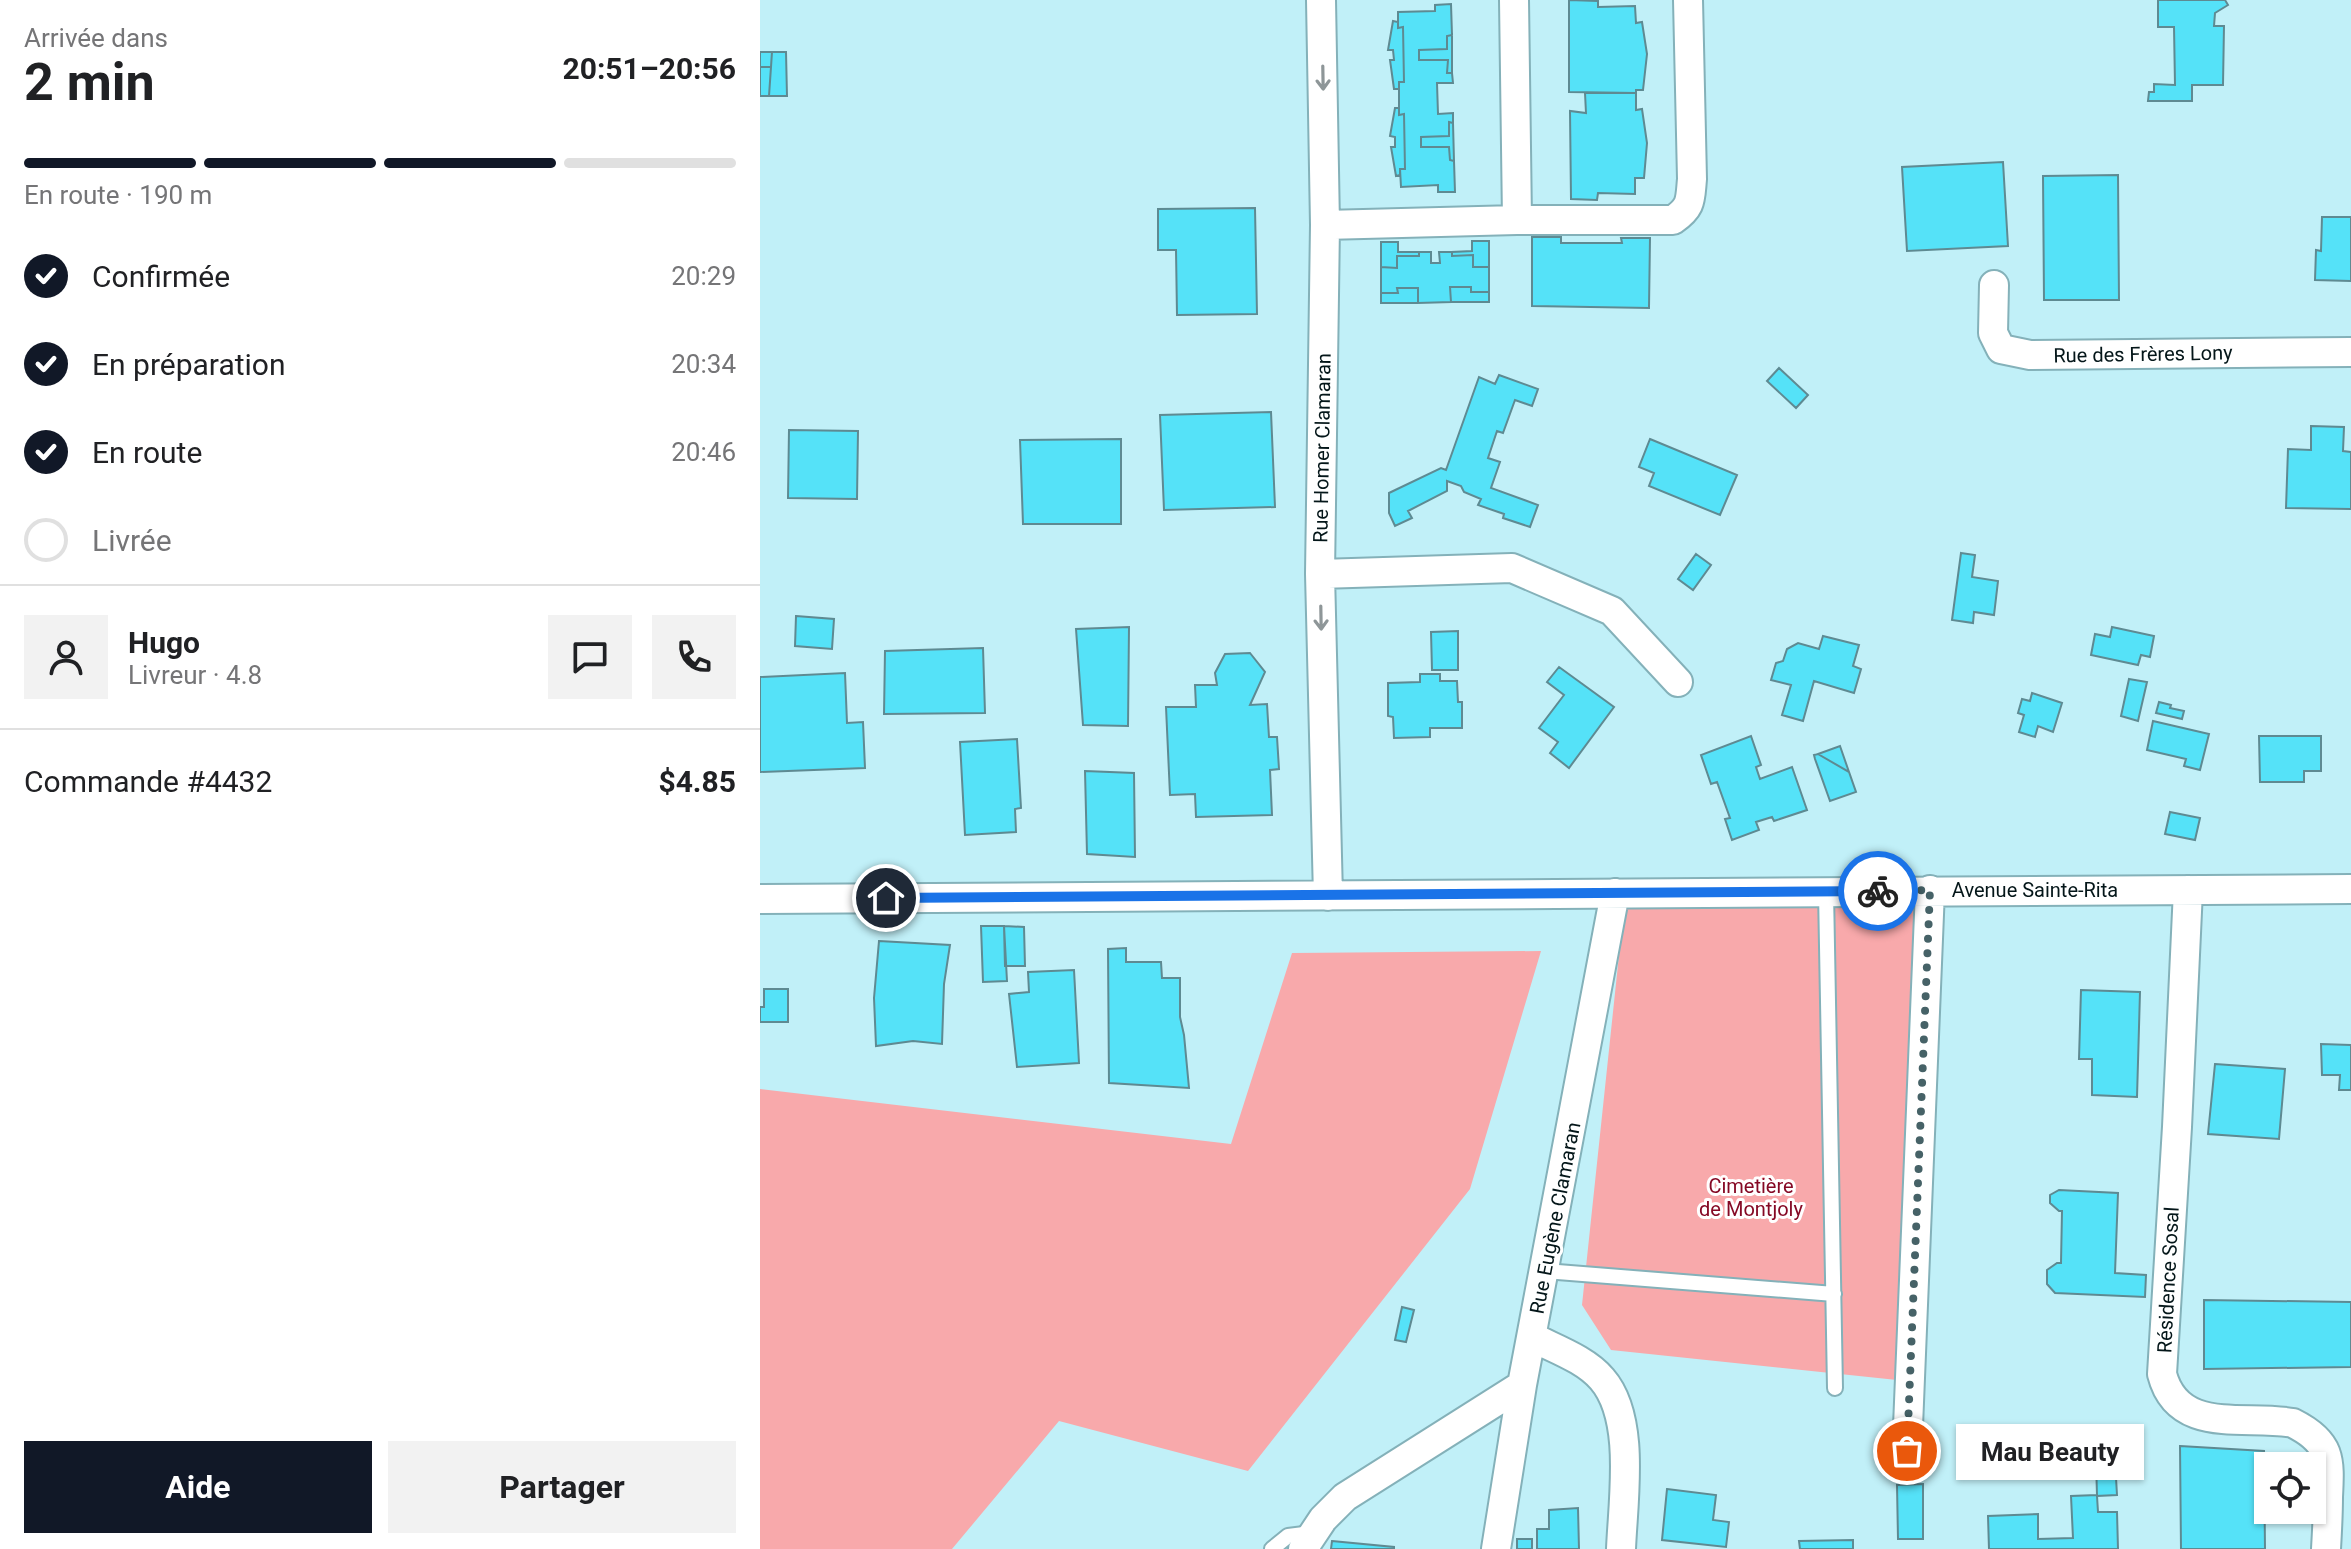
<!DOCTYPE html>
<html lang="fr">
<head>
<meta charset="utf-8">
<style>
  body { margin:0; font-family:Roboto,sans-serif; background:#f2f2f2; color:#202124; height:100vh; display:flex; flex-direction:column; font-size:30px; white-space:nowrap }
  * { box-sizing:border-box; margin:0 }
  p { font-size:26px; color:#757577 }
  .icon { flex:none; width:44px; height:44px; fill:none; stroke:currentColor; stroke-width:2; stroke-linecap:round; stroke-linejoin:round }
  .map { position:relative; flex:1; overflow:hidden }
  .drawer { display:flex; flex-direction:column; background:#fff; width:760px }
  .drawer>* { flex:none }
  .fabs { position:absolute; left:1494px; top:1452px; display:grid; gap:16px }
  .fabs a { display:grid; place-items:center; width:72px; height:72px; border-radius:0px; background:#fff; box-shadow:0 2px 6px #0004; font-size:40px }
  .pin { position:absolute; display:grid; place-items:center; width:68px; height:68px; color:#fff; margin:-34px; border:4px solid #fff; border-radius:50%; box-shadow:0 2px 8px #0007 }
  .courier { position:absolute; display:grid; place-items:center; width:80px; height:80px; margin:-40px; border:6px solid #1a73e8; border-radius:50%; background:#fff; color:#222; box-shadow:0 2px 10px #0007 }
  .bubble { position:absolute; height:56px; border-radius:0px; background:#fff; box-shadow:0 2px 6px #0004; font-size:26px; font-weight:700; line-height:56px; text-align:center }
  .summary em { font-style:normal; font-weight:700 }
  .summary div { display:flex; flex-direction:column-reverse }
  .summary { display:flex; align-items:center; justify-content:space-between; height:136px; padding:0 24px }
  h1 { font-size:52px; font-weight:700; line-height:60px }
  .bar { display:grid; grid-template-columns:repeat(4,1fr); gap:12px 8px; align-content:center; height:96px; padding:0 24px }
  .bar i { height:10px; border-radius:6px; background:#e0e0e0 }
  .bar .selected { background:#111827 }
  .bar p { grid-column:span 4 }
  .line { display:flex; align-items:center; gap:20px; padding:0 24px; border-top:2px solid #e0e0e0 }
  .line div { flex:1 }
  .round { display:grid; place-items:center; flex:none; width:84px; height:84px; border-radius:0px; background:#f2f2f2 }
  ol { padding:0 24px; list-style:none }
  li { display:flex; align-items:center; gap:24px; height:88px }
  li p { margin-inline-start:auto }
  li .icon { padding:8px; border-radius:50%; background:#111827; color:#fff; stroke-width:4 }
  li:last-child { color:#757577 }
  li i { width:44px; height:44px; border:4px solid #e0e0e0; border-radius:50% }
  .action { display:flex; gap:16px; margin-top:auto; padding:16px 24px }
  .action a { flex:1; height:92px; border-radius:0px; background:#111827; color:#fff; font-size:32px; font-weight:700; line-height:92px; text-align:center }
  .action a+a { background:#f2f2f2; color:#202124 }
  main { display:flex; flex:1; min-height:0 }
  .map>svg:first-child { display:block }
  .green { fill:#f8a9ab }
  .building { fill:#55e2f8; stroke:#5e8a92; stroke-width:2 }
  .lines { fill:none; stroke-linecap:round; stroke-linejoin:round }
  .service-casing { stroke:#84b1b9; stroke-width:18 }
  .minor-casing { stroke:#84b1b9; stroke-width:32 }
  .service { stroke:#fff; stroke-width:14 }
  .minor { stroke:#fff; stroke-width:28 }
  .oneway { stroke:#8e9698 }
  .done { stroke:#466267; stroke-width:8; stroke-dasharray:0 14.4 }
  .route { stroke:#1a73e8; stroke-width:10 }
  .labels { text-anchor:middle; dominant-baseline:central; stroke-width:6; stroke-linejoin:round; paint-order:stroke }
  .street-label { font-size:20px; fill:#041619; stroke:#fff }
  .park-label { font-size:20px; fill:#850925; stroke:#fff }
</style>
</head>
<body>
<main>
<section class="drawer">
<div class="summary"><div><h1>2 min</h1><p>Arrivée dans</p></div><em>20:51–20:56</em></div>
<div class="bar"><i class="selected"></i><i class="selected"></i><i class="selected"></i><i></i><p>En route · 190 m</p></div>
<ol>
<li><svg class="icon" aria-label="check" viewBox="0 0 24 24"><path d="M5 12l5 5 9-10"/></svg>Confirmée<p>20:29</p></li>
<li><svg class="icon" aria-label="check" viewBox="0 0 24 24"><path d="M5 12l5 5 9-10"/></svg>En préparation<p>20:34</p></li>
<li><svg class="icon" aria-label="check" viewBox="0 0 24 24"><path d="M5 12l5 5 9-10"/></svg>En route<p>20:46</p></li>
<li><i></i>Livrée</li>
</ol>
<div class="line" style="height:144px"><a class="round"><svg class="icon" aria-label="person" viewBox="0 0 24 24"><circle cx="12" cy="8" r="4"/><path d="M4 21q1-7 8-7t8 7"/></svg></a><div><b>Hugo</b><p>Livreur · 4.8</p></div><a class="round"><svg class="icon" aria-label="chat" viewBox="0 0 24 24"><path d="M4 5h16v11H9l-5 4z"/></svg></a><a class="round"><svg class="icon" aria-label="phone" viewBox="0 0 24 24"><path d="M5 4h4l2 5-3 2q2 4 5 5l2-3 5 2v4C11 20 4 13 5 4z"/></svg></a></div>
<div class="line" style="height:104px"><div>Commande #4432</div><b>$4.85</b></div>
<div class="action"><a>Aide</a><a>Partager</a></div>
</section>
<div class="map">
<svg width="1591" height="1549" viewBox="0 0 1591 1549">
  <rect width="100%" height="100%" fill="#c1f0f8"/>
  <path class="green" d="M1168 902 1137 1380 851 1350 822 1305 864 908Z
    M781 951 710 1189 488 1471 299 1421 192 1549H0V1089L471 1144 532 953Z"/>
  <path class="building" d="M809 0 838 1V7L875 6 876 23 882 22 887 54 883 90H876V93L809 92Z
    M1398 0H1465L1468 5 1455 13 1454 26H1464L1463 85H1432V101H1388L1389 92H1394V84L1415 85 1414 27H1398Z
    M691 4 692 35 687 36V49L659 50V60H688L687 73H692L693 83H677L678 114 693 113V123L689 122V136L661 137V147H689L690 160 694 161 695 192H678V185L641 187 640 169H645L644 114 639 115V82H644L643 27 638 28V12L675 11V5Z
    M633 21 638 22V28L643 27 644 82H639V89H634L630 60H634L633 50H628Z
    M692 35V73H687L688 60H659V50L687 49V36Z
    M0 52H12L11 67H0Z
    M12 52H26L27 96H9Z
    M0 67H11L9 96H0Z
    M825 93H876V110L882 109 887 143 884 178H875V194L838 193 837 200 811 199 810 111 826 113Z
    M635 108H639V115L644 114 645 169H640V175L636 176 631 147H635V137L630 136Z
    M689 122 693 123 694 161 690 160 689 147H661V137L689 136Z
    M1243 162 1248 246 1147 251 1142 167Z
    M1358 175 1359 300H1284L1283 176Z
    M495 208 497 314 417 315 416 250H398V209Z
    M1562 217H1591V281L1555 280 1556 250 1561 251Z
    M772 237H801V243H862L861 238H890L889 308 772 306Z
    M712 241H729V267H713V255L692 256V252L712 251Z
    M621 242H638V252H659V256H637V268L621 267Z
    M659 252H671V263H680L679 252H692V256L713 255V267H729V292H711V287H690L691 302 658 303V288H637L638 293H621V267L637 268V256H659Z
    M690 287H711V292H729V302H691Z
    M637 288H658V303H621V293H638Z
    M1019 368 1048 395 1036 408 1007 381Z
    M739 375 778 389 772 406 755 400 743 433 737 431 728 458 740 462 731 488 778 505 770 527 743 518 744 514 718 505 721 499 704 492 701 486 687 481V491L648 511 652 518 635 526 629 513V493L681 468 686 470 719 377 735 384Z
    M511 412 515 507 404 510 400 415Z
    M1551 426 1584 427 1583 451 1591 452V509L1526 508 1528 449 1551 450Z
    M29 430 98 431 97 499 28 498Z
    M361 439V524H263L260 440Z
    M890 439 977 475 960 515 889 486 894 473 879 467Z
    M1201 553 1215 555 1212 577 1238 581 1234 615 1214 612 1213 623 1192 620Z
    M936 554 951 565 933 590 918 579Z
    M36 616 74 619 72 649 35 646Z
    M369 627 368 726 323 725 316 629Z
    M1352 627 1394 636 1390 657 1381 655 1378 665 1331 655 1335 634 1350 637Z
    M698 631V670H672L671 632Z
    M1063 636 1099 645 1093 666 1101 669 1094 693 1054 681 1043 721 1022 715 1031 685 1011 680 1016 663 1023 661 1027 649 1038 643 1059 649Z
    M223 648 225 713 124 714 125 651Z
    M490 653 505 672 490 705 507 704 509 737H517L519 769 510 770 512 815 436 817 435 794 410 795 406 707H436L435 685H457L455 673 465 654Z
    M799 667 854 707 809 768 790 753 798 742 779 728 804 695 787 682Z
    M85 673 87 723 103 722 105 768 0 772V677Z
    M660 674H680V681H697L698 702H702V728H670V737L634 738 633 717 628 716V683L660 682Z
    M1369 679 1387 682 1378 721 1361 716Z
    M1272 693 1302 703 1293 732 1278 726 1275 737 1259 732 1264 715 1258 713 1262 699 1270 701Z
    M1399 702 1411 705 1410 708 1424 711 1422 719 1396 713Z
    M1393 721 1449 734 1440 770 1424 766 1426 759 1387 750Z
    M991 736 1001 765 996 767 1000 779 1032 767 1047 810 1014 821 1012 817 996 822 999 830 972 840 965 819 970 818 957 782 951 784 941 755Z
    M1499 736H1561V771H1544V782H1500Z
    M257 739 261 808 255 809 256 832 205 835 200 742Z
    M1080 746 1089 772 1058 754Z
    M1058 754 1089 772 1096 792 1070 801 1055 759 1054 755Z
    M325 771 374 773 375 857 327 854Z
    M1410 812 1440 818 1435 840 1405 834Z
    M221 926H244L247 981 223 982Z
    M244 926 264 927 265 966H245Z
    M119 941 190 945 184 984 182 1044 153 1041 116 1046 114 998Z
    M366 948V962H401L402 978H420V1017L424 1035 429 1088 349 1083 348 949Z
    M314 970 319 1063 257 1067 249 994 269 992 268 972Z
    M4 989H28V1022H0V1007H4Z
    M1321 990 1380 992 1377 1097 1332 1095V1059H1319Z
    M1561 1044 1591 1045V1090H1579L1580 1075H1562Z
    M1455 1064 1525 1069 1519 1139 1448 1134Z
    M1299 1190 1358 1193 1355 1273 1386 1275 1385 1297 1295 1293 1287 1284V1270L1297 1263H1301L1302 1211H1299L1290 1203V1195Z
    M1444 1300 1591 1302V1367L1444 1369Z
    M642 1307 654 1310 646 1342 635 1340Z
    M1420 1446 1504 1451 1505 1549H1421Z
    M1355 1460 1357 1495 1337 1496 1338 1512H1357L1358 1549H1229L1228 1516 1278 1514V1539L1313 1538 1311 1496 1337 1495 1336 1461Z
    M1163 1484V1539H1138L1137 1485Z
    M907 1489 956 1495 953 1520 969 1522 966 1547 902 1540Z
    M818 1508 819 1549H777V1529H789V1510Z
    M757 1539H772V1549H757Z
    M1093 1540V1549H1040L1039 1541Z
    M572 1541 634 1547V1549H571Z"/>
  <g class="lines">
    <defs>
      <path id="service" d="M1066 891 1075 1388
        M785 1271 1074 1294
        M512 1549 528 1536 552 1533"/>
      <path id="minor" d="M561 0 565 225 560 574 568 896
        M757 220H913C932 207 930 200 932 179L928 0
        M565 225 757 220 754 0
        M1234 285 1233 333 1241 349 1270 355 1591 352
        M560 574 752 568 852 611 918 682
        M1428 890 1417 1127 1402 1374C1418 1436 1485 1414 1533 1423 1571 1442 1570 1459 1568 1497 1568 1514 1567 1532 1566 1549
        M0 899C530 897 1061 891 1591 889
        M772 1337C795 1349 825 1359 842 1379 876 1418 863 1499 861 1549
        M1147 1451 1170 890
        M543 1549 563 1519 585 1497 762 1385 855 893
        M736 1549 762 1385"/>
    </defs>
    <use href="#service" class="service-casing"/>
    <use href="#minor" class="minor-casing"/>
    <use href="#service" class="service"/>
    <use href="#minor" class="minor"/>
  </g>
  <defs><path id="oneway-shaft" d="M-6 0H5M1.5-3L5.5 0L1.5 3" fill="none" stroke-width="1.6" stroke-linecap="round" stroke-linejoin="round" transform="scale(2)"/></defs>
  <g class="oneway">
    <use href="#oneway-shaft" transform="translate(563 78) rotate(89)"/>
    <use href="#oneway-shaft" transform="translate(561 618) rotate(89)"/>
  </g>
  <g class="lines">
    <path class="done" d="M1118 891 1170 890 1147 1451"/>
    <path class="route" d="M126 898 1118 891"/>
  </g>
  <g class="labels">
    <g class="street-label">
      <text transform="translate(1383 354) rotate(-1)">Rue des Frères Lony</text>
      <text transform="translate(562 448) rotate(-89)">Rue Homer Clamaran</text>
      <text x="1275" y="890">Avenue Sainte-Rita</text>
      <text transform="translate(795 1218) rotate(-79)">Rue Eugène Clamaran</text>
      <text transform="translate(1408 1280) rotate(-87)">Résidence Sosal</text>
    </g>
    <g class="park-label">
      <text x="991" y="1186">Cimetière<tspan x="991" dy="23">de Montjoly</tspan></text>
    </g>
  </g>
</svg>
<div class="fabs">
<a><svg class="icon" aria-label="locate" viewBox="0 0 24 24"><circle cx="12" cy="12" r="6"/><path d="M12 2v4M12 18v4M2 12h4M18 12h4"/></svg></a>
</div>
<div class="pin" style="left:1147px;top:1451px;background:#ea580c"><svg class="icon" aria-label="bag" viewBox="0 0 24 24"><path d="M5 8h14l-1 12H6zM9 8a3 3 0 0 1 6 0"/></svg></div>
<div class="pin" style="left:126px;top:898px;background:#1f2937"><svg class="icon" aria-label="home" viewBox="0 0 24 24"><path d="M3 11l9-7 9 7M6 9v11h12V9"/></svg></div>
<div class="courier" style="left:1118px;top:891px"><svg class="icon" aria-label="bike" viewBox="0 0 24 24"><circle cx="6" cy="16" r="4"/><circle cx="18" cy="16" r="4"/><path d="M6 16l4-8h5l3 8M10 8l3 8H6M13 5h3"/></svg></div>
<div class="bubble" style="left:1196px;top:1424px;width:188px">Mau Beauty</div>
</div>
</main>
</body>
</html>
